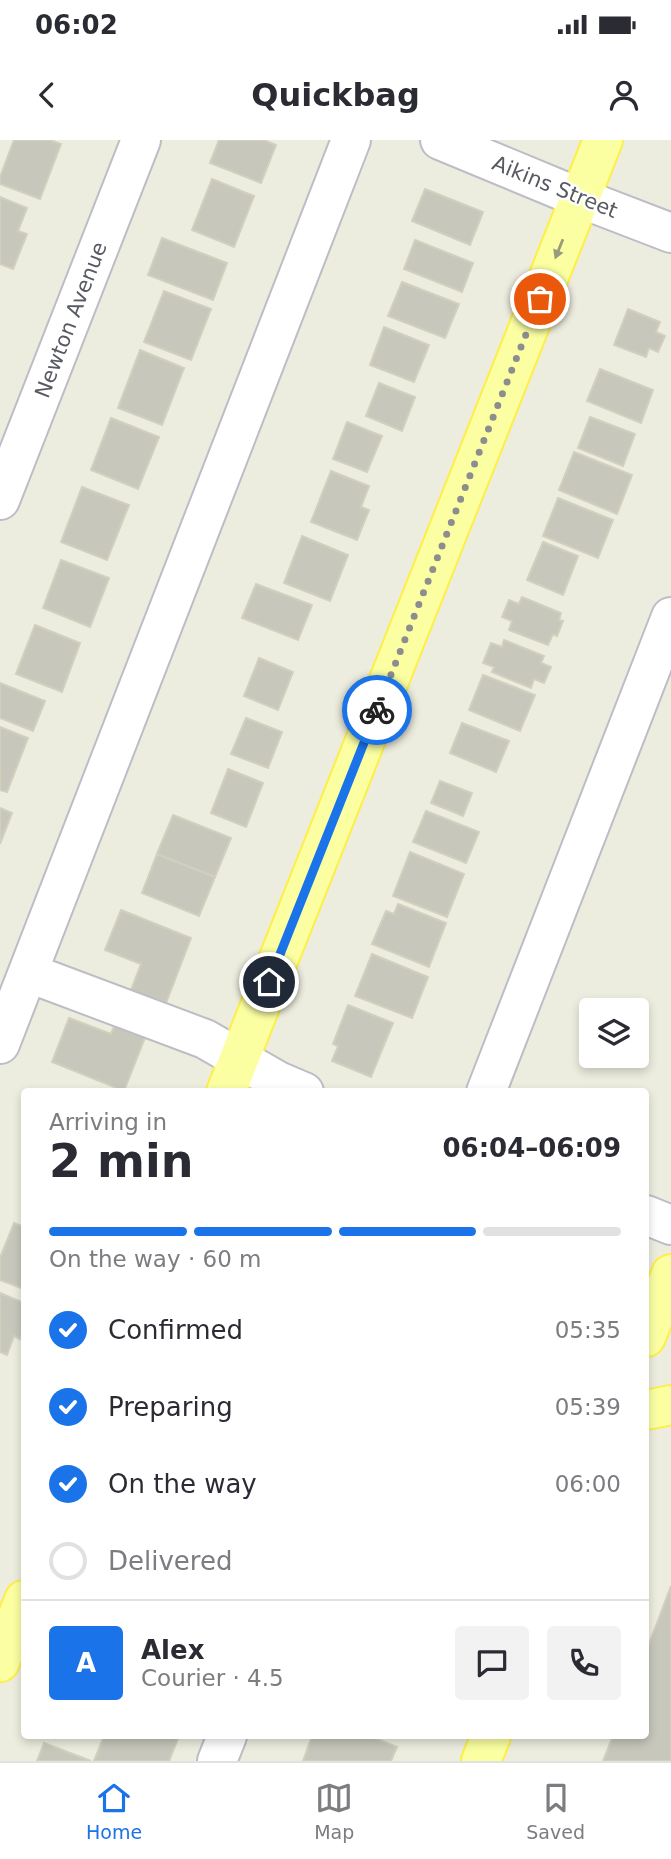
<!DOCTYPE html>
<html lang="en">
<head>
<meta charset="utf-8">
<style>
  body { margin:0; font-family:"DejaVu Sans",sans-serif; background:#f2f2f3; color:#2b2b33; height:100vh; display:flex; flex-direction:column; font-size:26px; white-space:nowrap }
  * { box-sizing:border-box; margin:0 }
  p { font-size:23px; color:#7c7c81 }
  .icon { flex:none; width:38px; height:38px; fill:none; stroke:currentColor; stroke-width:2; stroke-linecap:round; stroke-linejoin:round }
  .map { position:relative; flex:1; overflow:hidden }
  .panel { position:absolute; left:21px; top:948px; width:628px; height:651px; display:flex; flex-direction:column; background:#fff; border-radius:7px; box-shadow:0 4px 10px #0003 }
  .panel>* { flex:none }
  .tools { position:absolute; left:579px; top:858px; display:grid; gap:14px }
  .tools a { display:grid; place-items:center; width:70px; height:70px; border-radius:7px; background:#fff; box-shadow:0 4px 10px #0003; font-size:35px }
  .pin { position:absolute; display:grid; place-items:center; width:60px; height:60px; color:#fff; margin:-30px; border:4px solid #fff; border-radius:50%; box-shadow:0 2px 7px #0007 }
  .courier { position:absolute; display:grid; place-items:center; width:70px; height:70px; margin:-35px; border:5px solid #1a73e8; border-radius:50%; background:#fff; color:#222; box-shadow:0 2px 9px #0007 }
  .head em { font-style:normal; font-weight:700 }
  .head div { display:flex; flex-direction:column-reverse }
  .head { display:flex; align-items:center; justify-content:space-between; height:119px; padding:0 28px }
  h1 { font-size:46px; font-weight:700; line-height:52px }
  .bar { display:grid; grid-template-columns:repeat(4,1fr); gap:10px 7px; align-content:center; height:84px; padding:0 28px }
  .bar i { height:9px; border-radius:5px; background:#e1e1e2 }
  .bar .selected { background:#1a73e8 }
  .bar p { grid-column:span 4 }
  .line { display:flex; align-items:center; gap:18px; padding:0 28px; border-top:2px solid #e1e1e2 }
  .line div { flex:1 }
  .round { display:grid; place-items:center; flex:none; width:74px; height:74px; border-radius:7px; background:#f2f2f3 }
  ol { padding:0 28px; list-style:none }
  li { display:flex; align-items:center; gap:21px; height:77px }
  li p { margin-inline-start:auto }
  li .icon { padding:7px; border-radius:50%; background:#1a73e8; color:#fff; stroke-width:4 }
  li:last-child { color:#7c7c81 }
  li i { width:38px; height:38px; border:4px solid #e1e1e2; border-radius:50% }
  .status { display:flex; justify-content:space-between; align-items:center; height:49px; padding:0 35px; background:#fff; direction:ltr }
  .status svg { height:19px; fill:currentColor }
  header { display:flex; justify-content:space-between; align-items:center; height:91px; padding:0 28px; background:#fff; font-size:32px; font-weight:700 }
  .tab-bar { display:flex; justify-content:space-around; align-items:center; height:98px; border-top:2px solid #e1e1e2; background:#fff; font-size:19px; color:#7c7c81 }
  .tab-bar a { display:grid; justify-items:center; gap:4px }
  .tab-bar .selected { color:#1a73e8 }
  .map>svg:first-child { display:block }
  .building { fill:#c8c7bc; stroke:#d2d0bd; stroke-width:2 }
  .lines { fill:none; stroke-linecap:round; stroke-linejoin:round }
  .minor-casing { stroke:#bcbdc5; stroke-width:42 }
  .major-casing { stroke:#feef47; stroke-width:42 }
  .minor { stroke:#fff; stroke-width:38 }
  .major { stroke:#fbffa2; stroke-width:38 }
  .oneway { fill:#999c7c }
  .done { stroke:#8c8d8e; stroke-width:7; stroke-dasharray:0 12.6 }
  .route { stroke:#1a73e8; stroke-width:9 }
  .labels { text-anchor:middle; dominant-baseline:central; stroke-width:5; stroke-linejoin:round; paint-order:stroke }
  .street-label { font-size:21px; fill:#585a62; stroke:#fff }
</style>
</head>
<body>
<div class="status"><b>06:02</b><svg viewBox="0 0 49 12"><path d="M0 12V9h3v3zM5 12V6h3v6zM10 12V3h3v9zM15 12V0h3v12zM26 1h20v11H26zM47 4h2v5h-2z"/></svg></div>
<header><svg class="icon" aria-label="back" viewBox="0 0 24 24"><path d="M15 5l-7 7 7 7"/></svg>Quickbag<svg class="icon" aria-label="person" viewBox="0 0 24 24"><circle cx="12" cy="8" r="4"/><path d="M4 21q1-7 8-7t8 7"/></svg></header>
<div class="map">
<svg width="671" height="1621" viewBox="0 0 671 1621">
  <rect width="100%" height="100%" fill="#ededdf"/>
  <path class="building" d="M14 0H50L61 4 40 59 0 44V37Z
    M219 0H264L276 5 261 43 210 23Z
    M212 39 254 56 234 107 192 90Z
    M425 49 483 72 470 105 412 81Z
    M0 57 27 68 18 91 27 94 13 129 0 124Z
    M162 98 227 123 213 160 148 135Z
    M415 100 473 123 462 152 404 129Z
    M402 142 459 164 445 198 388 176Z
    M164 151 211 169 191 220 144 202Z
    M628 169 660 182 656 192 665 196 658 212 649 208 646 217 614 205Z
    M384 187 429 205 414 242 370 225Z
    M140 210 184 228 162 285 118 268Z
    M600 229 653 250 641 283 587 261Z
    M379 243 415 257 402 291 366 276Z
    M590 277 635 294 623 326 578 308Z
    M111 278 159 297 138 349 91 330Z
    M347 282 382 296 367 332 333 319Z
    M574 312 632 335 617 374 559 350Z
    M331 331 369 346 361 367 369 370 357 400 311 382Z
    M82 347 129 365 107 420 61 402Z
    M558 358 613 380 598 418 543 396Z
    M302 396 348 415 330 461 284 443Z
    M543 402 578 416 563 455 527 440Z
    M61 420 109 438 90 487 43 468Z
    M256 444 312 465 298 500 242 478Z
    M522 457 561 473 559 480 563 481 557 496 553 494 548 505 509 490 512 481 502 477 509 460 519 464Z
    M35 485 80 503 62 552 16 534Z
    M504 500 544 516 541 523 551 527 544 543 534 539 531 548 492 532 494 527 483 523 491 503 502 507Z
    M259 518 293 532 278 570 244 556Z
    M483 535 535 555 520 591 469 570Z
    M0 543 45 561 33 591 0 578Z
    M246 578 282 592 268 628 231 614Z
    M462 583 509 601 496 632 450 613Z
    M0 587 28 598 7 652 0 650Z
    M228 629 263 643 246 687 211 673Z
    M440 641 472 653 463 676 431 663Z
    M0 668 12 673 0 704Z
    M426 671 479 692 466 723 413 702Z
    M173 675 231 698 215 737 157 714Z
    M410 712 464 734 447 777 393 756Z
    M157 714 215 737 199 776 142 753Z
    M398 764 446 783 429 827 372 804 386 771 394 774Z
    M121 770 191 798 166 863 131 850 141 824 105 810Z
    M372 814 428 837 412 878 355 856Z
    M348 865 393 883 371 937 332 921 338 906 333 904Z
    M69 878 111 894 116 882 146 895 124 951 52 922Z
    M14 1083 24 1087V1149L0 1140V1118Z
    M0 1153 24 1163V1188L20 1199 14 1196 7 1215 0 1212Z
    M671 1446V1621H603L613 1596H646V1512Z
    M104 1596H179L169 1621H94Z
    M312 1596H370L397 1607 391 1621H303Z
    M44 1603 91 1621H37Z"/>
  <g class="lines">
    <defs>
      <path id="minor" d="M440 0 580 58 671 93
        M0 360 141 0
        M29 833 205 899 278 941 304 952
        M0 904 351 0
        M486 952 671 477
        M646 1075 671 1085
        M217 1621 227 1596"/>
      <path id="major" d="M226 952 603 0
        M646 1197 671 1134
        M646 1270 671 1265
        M0 1522 24 1460
        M481 1621 491 1596"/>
    </defs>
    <use href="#minor" class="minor-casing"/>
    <use href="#major" class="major-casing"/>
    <use href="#minor" class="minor"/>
    <use href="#major" class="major"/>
  </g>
  <defs><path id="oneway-solid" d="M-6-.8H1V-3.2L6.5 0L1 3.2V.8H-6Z" transform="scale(1.75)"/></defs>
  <use class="oneway" href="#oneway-solid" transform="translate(559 109) rotate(112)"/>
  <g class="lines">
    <path class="done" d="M377 570 540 159"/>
    <path class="route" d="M269 842 377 570"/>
  </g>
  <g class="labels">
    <g class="street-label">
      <text transform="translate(555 47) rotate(22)">Aikins Street</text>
      <text transform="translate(71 180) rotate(-69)">Newton Avenue</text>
    </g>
  </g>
</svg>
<div class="tools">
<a><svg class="icon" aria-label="layers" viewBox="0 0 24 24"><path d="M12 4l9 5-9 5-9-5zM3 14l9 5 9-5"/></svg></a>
</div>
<div class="pin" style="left:540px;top:159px;background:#ea580c"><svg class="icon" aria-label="bag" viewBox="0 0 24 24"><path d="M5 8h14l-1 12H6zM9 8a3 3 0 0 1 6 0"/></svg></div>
<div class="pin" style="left:269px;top:842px;background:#1f2937"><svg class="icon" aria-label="home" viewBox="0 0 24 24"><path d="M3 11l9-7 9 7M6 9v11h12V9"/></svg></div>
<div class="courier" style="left:377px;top:570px"><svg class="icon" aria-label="bike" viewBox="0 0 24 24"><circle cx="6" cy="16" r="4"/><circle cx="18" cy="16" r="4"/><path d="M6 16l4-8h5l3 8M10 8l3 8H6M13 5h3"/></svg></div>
<section class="panel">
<div class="head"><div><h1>2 min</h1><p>Arriving in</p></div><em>06:04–06:09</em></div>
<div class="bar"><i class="selected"></i><i class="selected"></i><i class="selected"></i><i></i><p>On the way · 60 m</p></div>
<ol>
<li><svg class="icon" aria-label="check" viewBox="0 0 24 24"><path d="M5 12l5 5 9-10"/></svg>Confirmed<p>05:35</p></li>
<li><svg class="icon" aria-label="check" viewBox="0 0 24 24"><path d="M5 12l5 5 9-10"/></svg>Preparing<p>05:39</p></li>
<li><svg class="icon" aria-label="check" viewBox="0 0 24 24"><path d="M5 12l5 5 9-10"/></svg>On the way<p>06:00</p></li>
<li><i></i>Delivered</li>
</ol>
<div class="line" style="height:126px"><b class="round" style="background:#1a73e8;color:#fff">A</b><div><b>Alex</b><p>Courier · 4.5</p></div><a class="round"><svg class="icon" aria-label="chat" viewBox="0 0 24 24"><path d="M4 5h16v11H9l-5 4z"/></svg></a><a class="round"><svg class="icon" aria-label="phone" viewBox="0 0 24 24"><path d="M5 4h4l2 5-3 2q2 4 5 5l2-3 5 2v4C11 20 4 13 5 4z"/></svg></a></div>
</section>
</div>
<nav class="tab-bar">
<a class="selected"><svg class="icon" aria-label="home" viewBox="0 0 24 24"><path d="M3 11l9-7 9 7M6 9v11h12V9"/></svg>Home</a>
<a><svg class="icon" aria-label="map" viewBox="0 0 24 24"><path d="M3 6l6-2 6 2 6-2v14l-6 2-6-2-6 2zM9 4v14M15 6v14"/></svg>Map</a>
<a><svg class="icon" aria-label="saved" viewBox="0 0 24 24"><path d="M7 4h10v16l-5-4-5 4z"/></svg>Saved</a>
</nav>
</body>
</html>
